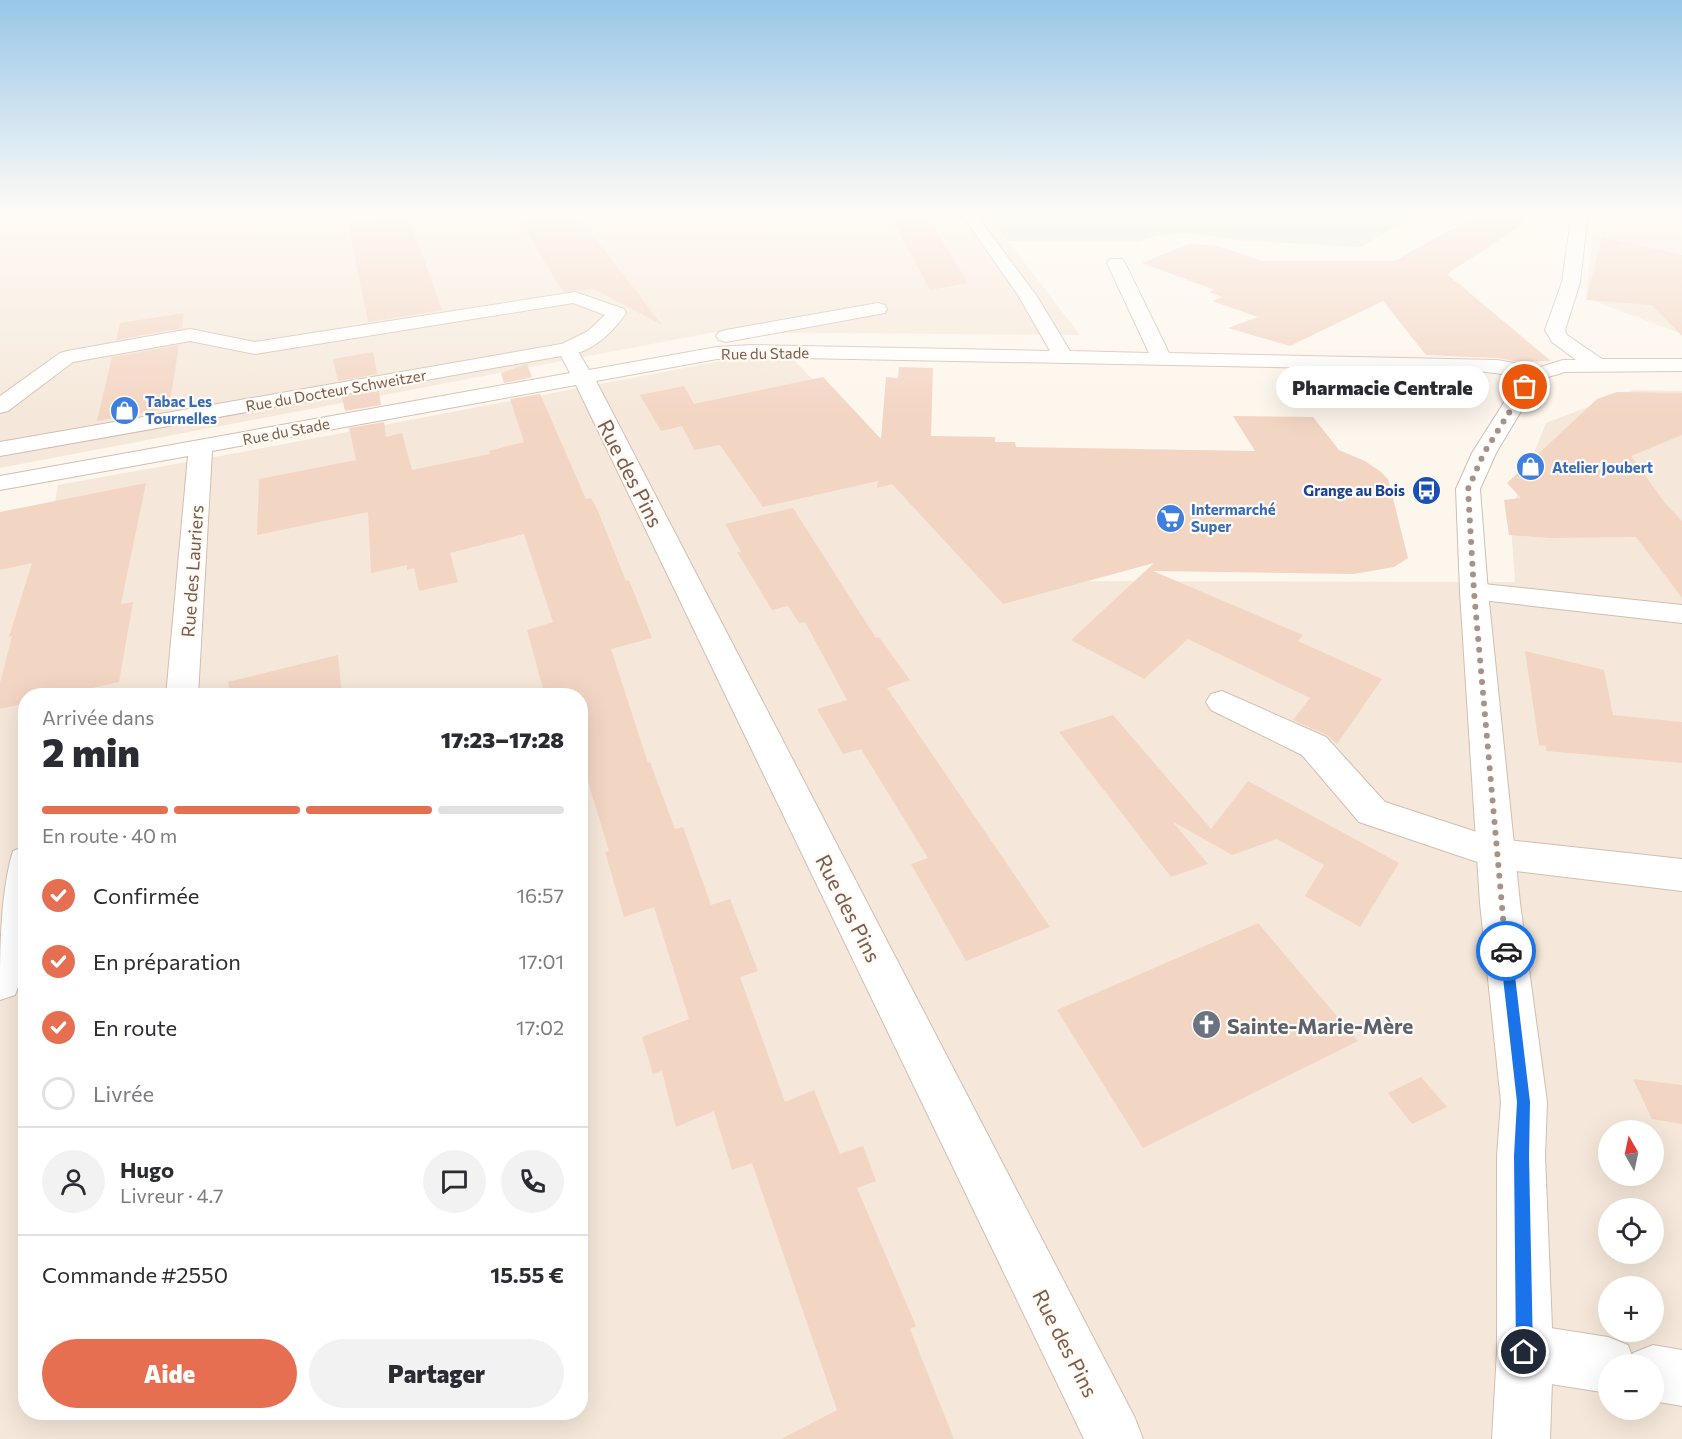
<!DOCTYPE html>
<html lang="fr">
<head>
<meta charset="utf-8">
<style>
  body { margin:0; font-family:Commissioner,sans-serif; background:#f2f2f3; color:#2b2b33; height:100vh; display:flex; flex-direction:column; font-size:22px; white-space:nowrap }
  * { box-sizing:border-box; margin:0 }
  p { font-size:20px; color:#7c7c81 }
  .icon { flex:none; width:33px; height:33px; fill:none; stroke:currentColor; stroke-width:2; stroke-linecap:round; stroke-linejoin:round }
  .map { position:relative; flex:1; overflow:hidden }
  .sheet { position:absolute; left:18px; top:688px; width:570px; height:732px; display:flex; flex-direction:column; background:#fff; border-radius:24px; box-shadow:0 6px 24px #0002 }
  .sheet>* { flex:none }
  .needle { width:39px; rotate:351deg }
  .tools { position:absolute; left:1598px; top:1120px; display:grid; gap:12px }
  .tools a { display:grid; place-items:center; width:66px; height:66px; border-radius:50%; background:#fff; box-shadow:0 6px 24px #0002; font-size:30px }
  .pin { position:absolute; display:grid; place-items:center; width:51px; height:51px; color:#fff; margin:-26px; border:3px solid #fff; border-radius:50%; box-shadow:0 2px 6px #0007 }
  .courier { position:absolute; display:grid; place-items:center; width:60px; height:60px; margin:-30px; border:4px solid #1a73e8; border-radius:50%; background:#fff; color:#222; box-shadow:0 2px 8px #0007 }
  .bubble { position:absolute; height:42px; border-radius:21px; background:#fff; box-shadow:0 6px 24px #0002; font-size:20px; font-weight:800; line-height:42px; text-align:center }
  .head em { font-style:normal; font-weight:800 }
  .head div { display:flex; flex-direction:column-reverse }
  .head { display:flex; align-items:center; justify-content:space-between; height:102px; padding:0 24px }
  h1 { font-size:39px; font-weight:800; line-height:45px }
  .bar { display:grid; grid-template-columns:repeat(4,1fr); gap:9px 6px; align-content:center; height:72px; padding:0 24px }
  .bar i { height:8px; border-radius:4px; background:#e1e1e2 }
  .bar .current { background:#e76f51 }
  .bar p { grid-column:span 4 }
  .line { display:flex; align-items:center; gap:15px; padding:0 24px; border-top:2px solid #e1e1e2 }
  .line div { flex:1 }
  .round { display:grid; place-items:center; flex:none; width:63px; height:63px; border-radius:32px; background:#f2f2f3 }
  ol { padding:0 24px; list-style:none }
  li { display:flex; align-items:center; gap:18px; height:66px }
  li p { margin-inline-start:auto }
  li .icon { padding:6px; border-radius:50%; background:#e76f51; color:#fff; stroke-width:4 }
  li:last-child { color:#7c7c81 }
  li i { width:33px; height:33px; border:3px solid #e1e1e2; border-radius:50% }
  .cta { display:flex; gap:12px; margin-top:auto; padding:12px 24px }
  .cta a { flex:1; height:69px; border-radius:36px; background:#e76f51; color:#fff; font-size:24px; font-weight:800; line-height:69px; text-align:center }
  .cta a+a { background:#f2f2f3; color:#2b2b33 }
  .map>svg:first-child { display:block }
  .residential { fill:#f5e8da; fill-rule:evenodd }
  .green { fill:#d8ecc9 }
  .building { fill:#f3d5c3 }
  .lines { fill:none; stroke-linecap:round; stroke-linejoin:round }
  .pedestrian-casing { stroke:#d1beb0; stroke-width:2 }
  .minor-casing { stroke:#d1beb0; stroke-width:2 }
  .tertiary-casing { stroke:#d1beb0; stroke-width:2 }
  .pedestrian { fill:#fff; fill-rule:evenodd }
  .minor { fill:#fff; fill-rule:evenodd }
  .tertiary { fill:#fff; fill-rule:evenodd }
  .route { fill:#1a73e8 }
  .done { stroke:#a89285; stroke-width:6; stroke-dasharray:0 10.8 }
  .labels { text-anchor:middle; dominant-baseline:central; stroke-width:4.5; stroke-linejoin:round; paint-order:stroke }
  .far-street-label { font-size:15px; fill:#7a5c4d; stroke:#fffaf3 }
  .far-shop-label { font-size:15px; font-weight:bold; fill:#366cbe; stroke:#fffaf3; text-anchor:start }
  .far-transit-label { font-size:15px; font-weight:bold; fill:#164399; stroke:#fffaf3; text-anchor:end }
  .street-label { font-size:18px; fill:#7a5c4d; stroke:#fffaf3 }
  .near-street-label { font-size:21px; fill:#7a5c4d; stroke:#fffaf3 }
  .near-worship-label { font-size:21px; font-weight:bold; fill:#5b616d; stroke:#fffaf3; text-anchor:start }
</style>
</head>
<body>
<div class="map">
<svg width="1682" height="1439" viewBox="0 0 1682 1439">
  <rect width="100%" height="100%" fill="#fdf6ec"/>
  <path class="residential" d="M0 212H986L1080 335 715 332 0 468Z
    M1594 212H1682V334L1586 298Z
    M737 358H792L1006 581 1515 582 1510 512 1546 423 1633 390 1682 391V1439H0V540L50 531 58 485 242 452ZM26 696H580V1413H26ZM1608 1131H1653V1176H1608ZM1608 1209H1653V1254H1608ZM1608 1287H1653V1332H1608ZM1608 1365H1653V1410H1608Z"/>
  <path class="green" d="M986 212H1421L1360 247 1236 240 1208 235 1180 233 1155 236 1139 241H1008Z"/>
  <path class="building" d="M888 212H924L968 283 930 290Z
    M1483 212H1527L1531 219 1447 274 1551 361 1519 362 1497 358 1426 355 1383 301 1290 346 1228 328 1258 317 1212 301 1222 297 1209 292 1215 290 1142 263 1188 244 1215 245 1262 261H1394Z
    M576 213 662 325 594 289 563 292 520 221Z
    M408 215 442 310 368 322 348 223Z
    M1602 237 1682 255V336L1652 305 1586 300Z
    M184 313 182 328 116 340 120 323Z
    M179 345 169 408 97 421 112 357Z
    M373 352 377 374 338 381 333 359Z
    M527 364 532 377 504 383 501 373Z
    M899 367 933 368 931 436 995 437V442H1015L1016 447 1255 451 1233 416 1313 417 1339 450 1365 461 1381 472 1388 479 1408 558 1394 567 1354 574 1153 571 1303 635 1298 641 1382 679 1337 744 1327 735 1293 720 1310 698 1188 639 1144 679 1071 640 1154 563 1003 604 892 484 877 488 878 481 763 507 720 445 694 450 682 426 661 431 640 395 684 386 694 404 823 377 881 439 886 377 898 378Z
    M379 391 381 405 345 411 342 397Z
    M1617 392 1682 393V435L1631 456 1665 503 1682 521V598L1636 537 1550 538 1509 535 1504 500 1521 498 1507 483 1597 399Z
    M540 394 586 499 591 498 598 511 626 581 629 580 652 638 611 649 648 763 650 762 675 829 683 827 711 905 730 899 758 971 740 977 785 1102 814 1090 840 1154 863 1146 876 1181 857 1188 916 1326 910 1329 954 1439H781L837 1410 752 1163 732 1170 714 1111 676 1127 662 1071 653 1074 642 1037 689 1019 654 907 624 917 605 852 609 851 580 755V696H545L527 630 553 622 524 534 450 553 458 582 419 591 414 568 407 570V565L371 573 368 512 257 535 259 479 356 460 349 428 384 422 386 437 402 433 412 470 490 454 489 451 524 442 510 399Z
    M146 483 121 604 133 602 119 682 56 696H26V703L0 709V683L12 636 9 637 32 563 0 570V512Z
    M793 508 876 638 879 637 910 680 887 688 1050 927 966 961 911 864 928 858 861 749 843 754 817 709 847 700 805 622 799 623 788 606 772 610 737 552H741L725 524Z
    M1525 651 1604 670 1613 715 1682 722V763L1546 751V746L1539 745Z
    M338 655 342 696H230L228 682Z
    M1113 715 1211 829 1248 781 1399 863 1360 927 1305 896 1324 865 1277 839 1232 855 1172 821 1208 864 1171 877 1059 732Z
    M1258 923 1358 1041 1143 1148 1057 1010Z
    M1421 1077 1447 1107 1412 1124 1388 1093Z
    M1633 1079 1682 1085V1124L1652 1119Z"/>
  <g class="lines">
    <defs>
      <path id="pedestrian" d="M575 292 624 309 626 313C613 332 586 360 560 353L557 349 560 345 588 331 605 315 573 303 255 354 190 341 73 362 8 411 0 413V396L60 353 67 351 190 329 255 342Z"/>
      <path id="minor" d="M960 212H974L1036 295 1070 351 1149 353 1107 263 1110 259H1122L1125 263 1169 353 1497 360 1548 369 1551 373 1548 377 1541 379 1478 371 752 357 717 359 596 381 1135 1418 1143 1439H1084L576 385 212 451 198 696H166L188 456 0 490V476L570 373 561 356 0 456V442L567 343 574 345 589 370 717 347 752 345 1050 351 1018 295Z
        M878 303 885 305 887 309 885 313 726 342 719 340 716 336 719 332 726 330Z
        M1474 583 1682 605V623L1464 598 1460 592 1464 586Z
        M1222 691 1326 737 1385 802 1498 839 1682 859V891L1498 869 1359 822 1302 755 1211 710 1206 702 1211 694Z
        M26 846C26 891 33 954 15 995L0 1000C0 954 0 893 13 851Z
        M1525 1324 1608 1337 1628 1345 1632 1356 1633 1353 1653 1345 1682 1350V1406L1653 1401V1365H1608V1393L1525 1380 1506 1371 1497 1352 1506 1333Z"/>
      <path id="tertiary" d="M1572 212H1588L1580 282 1565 330 1567 335 1602 359H1682V371L1565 372 1548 377 1533 391 1496 453 1480 489 1488 592 1520 903 1547 1102 1545 1156 1553 1352 1550 1439H1492L1497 1352V1156L1501 1102 1480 903 1460 592 1456 489 1472 453 1517 382 1534 369 1563 360H1576L1552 342 1545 330 1562 282Z"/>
    </defs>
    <use href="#pedestrian" class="pedestrian-casing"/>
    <use href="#minor" class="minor-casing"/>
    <use href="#tertiary" class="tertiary-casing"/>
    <use href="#pedestrian" class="pedestrian"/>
    <use href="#minor" class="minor"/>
    <use href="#tertiary" class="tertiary"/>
  </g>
  <linearGradient id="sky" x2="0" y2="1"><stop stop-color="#97c7e8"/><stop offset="0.51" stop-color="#fefbf6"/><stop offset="1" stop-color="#fefbf6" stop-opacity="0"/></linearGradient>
  <rect width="1682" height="413" fill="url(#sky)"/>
  <path class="route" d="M1506 946 1512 951 1530 1102 1529 1156 1533 1352 1530 1358 1524 1360 1519 1358 1516 1352 1514 1156 1517 1102 1500 951Z"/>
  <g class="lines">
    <path class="done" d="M1506 951 1474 592 1468 489 1484 453 1525 387"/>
  </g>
  <defs>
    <symbol id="shop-disc" viewBox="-11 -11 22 22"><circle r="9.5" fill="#3f7fe0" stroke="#fffaf3"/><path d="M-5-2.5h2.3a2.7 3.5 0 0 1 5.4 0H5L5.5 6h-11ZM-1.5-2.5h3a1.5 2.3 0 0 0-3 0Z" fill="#fff"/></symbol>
    <symbol id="bus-disc" viewBox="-11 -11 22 22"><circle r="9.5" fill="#1a4fb4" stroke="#fffaf3"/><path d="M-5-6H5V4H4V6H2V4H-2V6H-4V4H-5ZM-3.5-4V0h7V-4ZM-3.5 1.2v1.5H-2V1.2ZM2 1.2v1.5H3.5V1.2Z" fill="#fff"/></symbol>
    <symbol id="supermarket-disc" viewBox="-11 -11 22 22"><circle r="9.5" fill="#3f7fe0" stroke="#fffaf3"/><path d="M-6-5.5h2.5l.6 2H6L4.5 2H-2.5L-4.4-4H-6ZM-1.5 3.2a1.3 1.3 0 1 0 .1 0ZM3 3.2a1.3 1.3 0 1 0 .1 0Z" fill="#fff"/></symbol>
    <symbol id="church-disc" viewBox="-11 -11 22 22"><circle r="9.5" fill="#6b7280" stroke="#fffaf3"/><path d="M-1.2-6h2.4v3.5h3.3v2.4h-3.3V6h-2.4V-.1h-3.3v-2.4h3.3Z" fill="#fff"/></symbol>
  </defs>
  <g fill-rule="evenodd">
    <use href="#shop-disc" x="108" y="394" width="33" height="33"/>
    <use href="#shop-disc" x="1514" y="450" width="33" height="33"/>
    <use href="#bus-disc" x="1410" y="474" width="33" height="33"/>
    <use href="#supermarket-disc" x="1154" y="502" width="33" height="33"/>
    <use href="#church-disc" x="1190" y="1008" width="33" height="33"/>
  </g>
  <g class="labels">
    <g class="far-street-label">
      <text transform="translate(765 353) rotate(-1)">Rue du Stade</text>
      <text transform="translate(336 390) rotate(-10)">Rue du Docteur Schweitzer</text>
      <text transform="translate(286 431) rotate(-11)">Rue du Stade</text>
    </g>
    <g class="far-shop-label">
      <text x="145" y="401">Tabac Les<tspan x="145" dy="17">Tournelles</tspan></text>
      <text x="1552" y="467">Atelier Joubert</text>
      <text x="1191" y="509">Intermarché<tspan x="1191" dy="17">Super</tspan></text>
    </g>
    <g class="far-transit-label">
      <text x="1405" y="490">Grange au Bois</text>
    </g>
    <g class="street-label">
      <text transform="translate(192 571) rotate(-86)">Rue des Lauriers</text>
    </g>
    <g class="near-street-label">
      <text transform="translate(631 473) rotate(63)">Rue des Pins</text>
      <text transform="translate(849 908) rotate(63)">Rue des Pins</text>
      <text transform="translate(1066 1343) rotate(63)">Rue des Pins</text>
    </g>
    <g class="near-worship-label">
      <text x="1227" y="1025">Sainte-Marie-Mère</text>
    </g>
  </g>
</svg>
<div class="tools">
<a><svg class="needle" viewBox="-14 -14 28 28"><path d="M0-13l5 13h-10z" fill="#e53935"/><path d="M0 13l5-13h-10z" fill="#7c7c81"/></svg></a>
<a><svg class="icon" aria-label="locate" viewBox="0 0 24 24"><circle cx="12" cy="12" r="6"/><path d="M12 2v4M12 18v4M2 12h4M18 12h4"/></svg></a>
<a>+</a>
<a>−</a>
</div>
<div class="pin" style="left:1525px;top:387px;background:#ea580c"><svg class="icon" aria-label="bag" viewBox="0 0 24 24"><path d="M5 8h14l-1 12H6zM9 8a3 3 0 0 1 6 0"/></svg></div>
<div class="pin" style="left:1524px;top:1352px;background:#1f2937"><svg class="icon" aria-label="home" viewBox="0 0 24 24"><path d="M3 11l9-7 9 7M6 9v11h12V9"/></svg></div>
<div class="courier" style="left:1506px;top:951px"><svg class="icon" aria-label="car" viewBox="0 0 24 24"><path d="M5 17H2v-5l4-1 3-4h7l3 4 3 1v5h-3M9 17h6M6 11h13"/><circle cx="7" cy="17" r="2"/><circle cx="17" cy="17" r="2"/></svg></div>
<div class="bubble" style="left:1276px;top:366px;width:213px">Pharmacie Centrale</div>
<section class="sheet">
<div class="head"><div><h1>2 min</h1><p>Arrivée dans</p></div><em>17:23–17:28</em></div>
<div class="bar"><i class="current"></i><i class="current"></i><i class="current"></i><i></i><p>En route · 40 m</p></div>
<ol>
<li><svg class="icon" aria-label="check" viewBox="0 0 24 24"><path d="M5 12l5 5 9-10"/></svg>Confirmée<p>16:57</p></li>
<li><svg class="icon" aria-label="check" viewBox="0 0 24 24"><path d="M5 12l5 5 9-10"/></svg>En préparation<p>17:01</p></li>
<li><svg class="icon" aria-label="check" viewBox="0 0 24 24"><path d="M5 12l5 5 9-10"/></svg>En route<p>17:02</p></li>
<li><i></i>Livrée</li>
</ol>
<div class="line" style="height:108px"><a class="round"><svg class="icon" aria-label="person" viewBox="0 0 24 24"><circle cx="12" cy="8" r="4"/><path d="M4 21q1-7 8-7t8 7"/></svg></a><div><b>Hugo</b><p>Livreur · 4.7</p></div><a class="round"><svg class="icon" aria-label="chat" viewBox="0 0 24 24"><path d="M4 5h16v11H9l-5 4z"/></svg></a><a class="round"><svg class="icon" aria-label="phone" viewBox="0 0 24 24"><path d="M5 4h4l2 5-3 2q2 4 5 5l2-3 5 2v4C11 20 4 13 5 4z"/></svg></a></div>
<div class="line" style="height:78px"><div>Commande #2550</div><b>15.55 €</b></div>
<div class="cta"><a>Aide</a><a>Partager</a></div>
</section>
</div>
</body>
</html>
